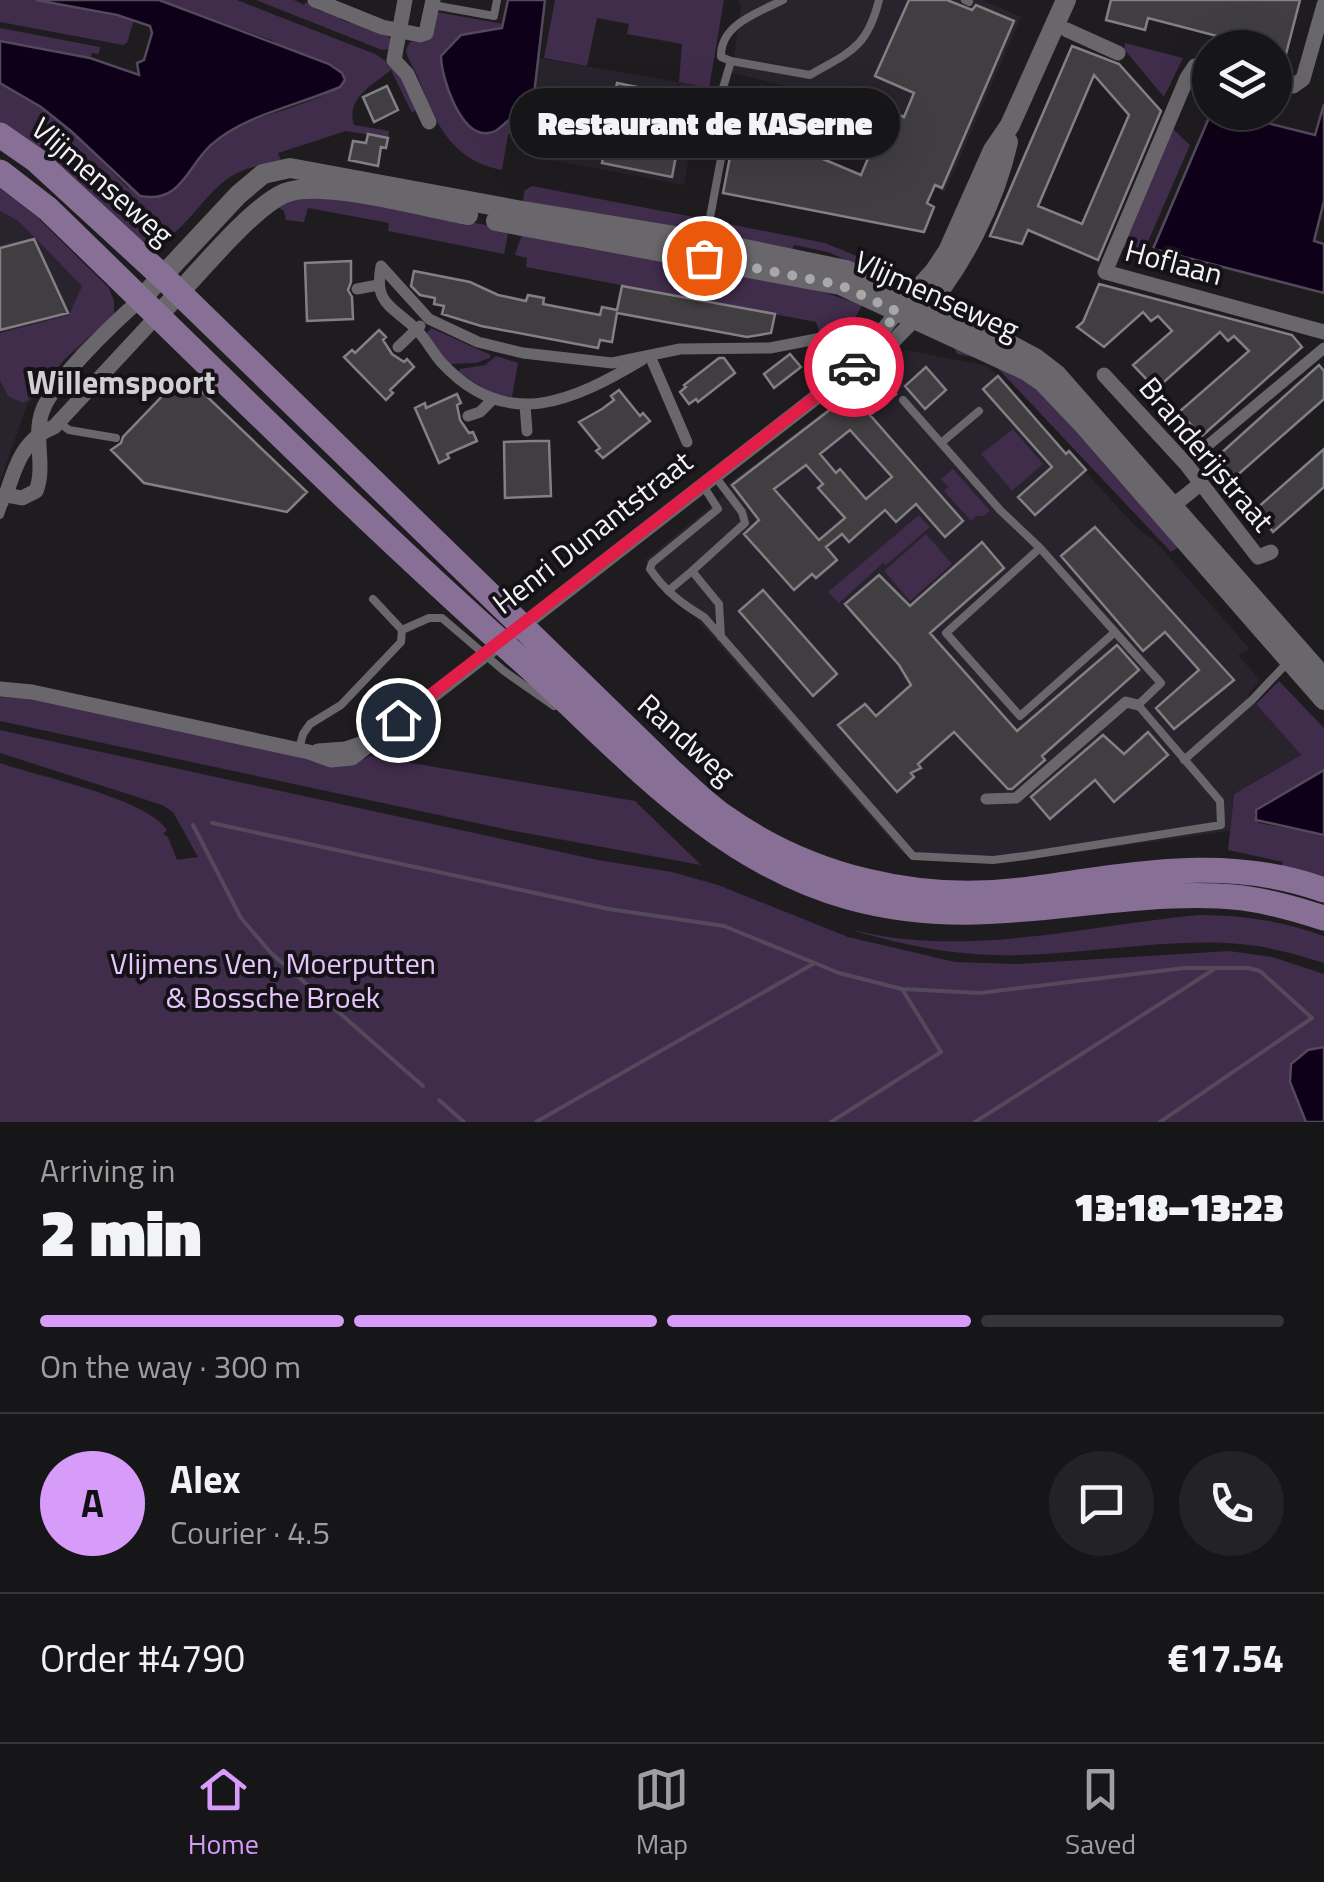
<!DOCTYPE html>
<html lang="en">
<head>
<meta charset="utf-8">
<style>
  body { margin:0; font-family:"Titillium Web",sans-serif; background:#232224; color:#f1f3f6; height:100vh; display:flex; flex-direction:column; font-size:38px; white-space:nowrap }
  * { box-sizing:border-box; margin:0 }
  p { font-size:32px; color:#9e9fa1 }
  .icon { flex:none; width:55px; height:55px; fill:none; stroke:currentColor; stroke-width:2; stroke-linecap:round; stroke-linejoin:round }
  .map { position:relative; height:1122px; overflow:hidden }
  .sheet { display:flex; flex-direction:column; background:#161517; flex:1 }
  .sheet>* { flex:none }
  .buttons { position:absolute; left:1192px; top:30px; display:grid; gap:20px }
  .buttons a { display:grid; place-items:center; width:100px; height:100px; border-radius:50%; background:#161517; box-shadow:0 10px 40px #0002,0 0 0 2px #353436; font-size:50px }
  .pin { position:absolute; display:grid; place-items:center; width:85px; height:85px; color:#fff; margin:-42px; border:5px solid #fff; border-radius:50%; box-shadow:0 2px 10px #0007 }
  .courier { position:absolute; display:grid; place-items:center; width:100px; height:100px; margin:-50px; border:8px solid #e11d48; border-radius:50%; background:#fff; color:#222; box-shadow:0 2px 12px #0007 }
  .bubble { position:absolute; height:70px; border-radius:35px; background:#161517; box-shadow:0 10px 40px #0002,0 0 0 2px #353436; font-size:32px; font-weight:800; line-height:70px; text-align:center }
  .headline em { font-style:normal; font-weight:800 }
  .headline div { display:flex; flex-direction:column-reverse }
  .headline { display:flex; align-items:center; justify-content:space-between; height:170px; padding:0 40px }
  h1 { font-size:65px; font-weight:800; line-height:75px }
  .bar { display:grid; grid-template-columns:repeat(4,1fr); gap:15px 10px; align-content:center; height:120px; padding:0 40px }
  .bar i { height:12px; border-radius:8px; background:#353436 }
  .bar .current { background:#d79bf9 }
  .bar p { grid-column:span 4 }
  .line { display:flex; align-items:center; gap:25px; padding:0 40px; border-top:2px solid #353436 }
  .line div { flex:1 }
  .round { display:grid; place-items:center; flex:none; width:105px; height:105px; border-radius:52px; background:#232224 }
  .menu { display:flex; justify-content:space-around; align-items:center; height:140px; border-top:2px solid #353436; background:#161517; font-size:28px; color:#9e9fa1 }
  .menu a { display:grid; justify-items:center; gap:5px }
  .menu .current { color:#d79bf9 }
  .map>svg:first-child { display:block }
  .built { fill:#28232c }
  .green { fill:#402c4b }
  .water { fill:#0e0019; stroke:#53495b; stroke-width:2.5 }
  .lines { fill:none; stroke-linecap:round; stroke-linejoin:round }
  .stream { stroke:#53495b; stroke-width:4 }
  .building { fill:#413e42; stroke:#828084; stroke-width:2.5; fill-rule:evenodd }
  .service { stroke:#69676b; stroke-width:8 }
  .pedestrian { stroke:#69676b; stroke-width:11 }
  .minor { stroke:#69676b; stroke-width:15 }
  .tertiary { stroke:#69676b; stroke-width:20 }
  .primary { stroke:#876f96; stroke-width:25 }
  .done { stroke:#a8a7a9; stroke-width:10; stroke-dasharray:0 18 }
  .route { stroke:#e11d48; stroke-width:12 }
  .labels { text-anchor:middle; dominant-baseline:central; stroke-width:8; stroke-linejoin:round; paint-order:stroke }
  .street-label { font-size:30px; fill:#f3f2f4; stroke:#141216 }
  .park-label { font-size:30px; fill:#e7c5fc; stroke:#141216 }
  .neighbourhood-label { font-size:32px; font-weight:bold; fill:#d1cfd3; stroke:#141216 }
</style>
</head>
<body>
<div class="map">
<svg width="1324" height="1122" viewBox="0 0 1324 1122">
  <rect width="100%" height="100%" fill="#1e1c1f"/>
  <path class="built" d="M738 0H983L1021 17 945 192 844 148 850 133 825 121 816 93 732 73 741 5Z
    M538 58 701 86 684 185 524 155Z
    M0 211 18 221 82 286 87 344 66 357 27 405 0 482Z
    M905 350 988 366 1138 529 1154 540 1250 649 1238 655 1260 680 1248 695 1301 755 1234 794 1230 831 994 864 903 854 645 560 731 490 728 484Z"/>
  <path class="green" d="M0 0H36L134 20 127 43 123 45 0 22Z
    M159 0H237L375 54 401 71 418 109 412 113 391 70C372 86 346 97 354 125L389 131 388 138 346 131 278 153 282 163C212 165 210 208 162 243L139 241 0 126V83L41 107 71 131 128 188 165 196C191 176 204 146 233 130 268 111 310 106 343 85L271 40Z
    M256 0H294L304 5 306 2 318 7 317 10 340 16V19L350 23 352 20 387 34 391 40 390 49 382 50Z
    M539 0 524 119 508 135 502 170C452 161 436 124 419 80 415 69 408 61 406 50L410 42 421 40 437 12 503 24Z
    M555 0H724L709 88 679 82 682 44 627 34 629 24 597 18 587 66 544 58Z
    M0 28 100 47 99 54 92 53 90 58 0 41Z
    M1125 43 1183 58 1164 97 1124 49Z
    M1173 129 1190 145 1143 253 1122 247Z
    M532 186 704 219 698 234 523 204 524 191Z
    M0 188 37 217 109 288 114 301V314C99 330 82 342 67 357 51 373 44 392 23 403L8 396 0 380V333L69 315 82 286 18 221 0 211Z
    M325 195 502 228 508 234 504 254 388 231 389 223 308 208 304 222 286 220 284 211 276 206 290 199Z
    M714 221 825 243 881 266 878 274 828 252 794 245 792 250 721 237 717 233Z
    M522 234 555 237 579 247 805 286 862 305 848 332 820 333 816 322 526 267 527 258 515 255Z
    M431 328 491 355 490 358 476 363 449 364 426 334Z
    M950 338 1009 366 1041 386 1118 479 1149 505 1183 544 1171 552 990 360 957 354Z
    M496 356 518 363 512 397 492 394 459 372 460 369 485 365Z
    M1013 429 1043 464 1012 491 981 454Z
    M953 469 990 511 984 516H976L971 521 944 491 948 487 941 479Z
    M919 515 930 527 886 565 883 563 839 603 828 592Z
    M926 534 952 564 910 601 884 571Z
    M1279 681 1324 728V770L1256 809 1254 815 1259 823 1324 835V883L1279 871 1283 862 1228 850 1234 794 1301 755 1256 704Z
    M0 697 32 698 357 762 370 756 635 801 701 865 509 830 0 721Z
    M0 730 598 860 672 872 718 885 848 937 955 962 1017 964 1229 951 1272 957 1324 974V1122H0V763C40 777 146 798 167 830L163 834 168 837 177 860 198 857 173 812 162 805 0 753Z
    M1199 915C1242 915 1283 921 1324 936V963C1292 953 1260 944 1226 943 1157 940 1087 954 1018 955 960 957 907 946 851 930 869 933 887 938 905 939 1003 949 1101 924 1199 915Z"/>
  <path class="water" d="M36 0H159L329 64 342 73 345 80 340 87C299 105 244 115 211 145 186 168 181 204 140 196L71 131 41 107 0 83V41L90 58 139 75 137 63 144 60 152 33 150 26 117 15Z
    M508 0H545L532 112C525 115 515 116 509 120 501 126 498 132 488 133 461 137 441 78 441 56L461 35 502 28Z
    M1324 104V201L1314 241 1324 244V293L1153 249 1211 113H1227L1315 135Z
    M1324 770V835L1256 820V810Z
    M1324 1047V1122H1306L1290 1082 1291 1064 1308 1050Z"/>
  <g class="lines">
    <path class="stream" d="M212 823 609 909 724 926 839 973 902 989 980 993 1184 968H1248L1260 971 1312 1018 1160 1122
      M193 825 241 918 271 953 423 1086
      M439 1100 464 1122
      M536 1122 813 964
      M831 1122 941 1052 902 989
      M975 1122 1213 970"/>
  </g>
  <path class="building" d="M909 0H947L972 10 976 5 1014 21 942 188 935 185 927 203 934 207 924 232 723 193 733 141 740 124 861 175 869 156 846 146 865 101 904 117 914 93 875 76Z
    M1111 0H1300L1286 54 1275 51V48H1263L1148 18 1145 30 1106 20Z
    M1072 46 1119 64 1161 111 1098 260 1028 230 1022 244 990 236ZM1094 75 1129 115 1082 224 1038 206Z
    M617 83 687 97 672 177 602 163Z
    M387 86 398 110 374 122 363 97Z
    M368 134 388 138 386 148 381 147 378 166 349 160 353 141 366 143Z
    M34 239 68 313 0 330V248Z
    M351 261V282L348 290 352 297 353 319 307 321 305 263Z
    M414 271 470 282 498 295 526 301 528 295 544 298 543 304 600 315 602 307 617 310 622 286 775 314 771 333 747 337 617 313 612 342 600 340 598 348 481 326 442 314 444 306 434 304 435 298 420 295 411 286Z
    M1099 284 1292 335 1302 347 1202 436 1179 412 1249 351 1234 336 1228 341 1220 332 1156 389 1133 365 1172 331 1158 316 1151 321 1143 312 1104 347 1077 327 1083 322Z
    M379 330 386 337 383 340 392 354 404 362 407 359 414 367 390 390 393 393 386 400 344 357 352 350 355 353Z
    M790 354 801 367 774 388 764 374Z
    M719 358H724L735 373 698 402 696 399 689 404 680 392 686 387 684 385Z
    M1319 365 1324 371V399L1234 478 1219 455Z
    M926 367 946 390 925 409 905 386Z
    M879 372 896 394 870 415 963 521 945 537 916 504 896 522 885 510 849 542 842 534 826 547 837 560 816 578 812 574 794 590 744 534 759 520 732 485ZM850 430 892 477 866 499 840 469 836 473 820 454ZM806 465 823 484 818 488 845 518 819 540 774 489Z
    M998 376 1066 454 1069 451 1086 470 1035 515 1018 497 1052 467 983 389Z
    M181 382 197 387 307 492 287 512 144 483 111 450 121 443 123 437 171 387Z
    M619 390 640 416 643 413 650 421 603 458 596 451 600 448 579 422 602 409 614 400 611 396Z
    M457 394 461 403 457 405 460 420 469 433 473 432 477 441 447 454 449 458 439 463 415 408 425 403 426 408Z
    M534 441H549L551 496 505 498 504 442Z
    M1324 449V487L1273 532 1256 509Z
    M1095 527 1234 680 1174 729 1156 708 1199 670 1165 632 1143 651 1061 556Z
    M982 542 1004 568 930 633 1017 731 1117 645 1139 670 1042 756 1045 760 1012 789H1008L954 732 918 764 921 768 911 773 914 777 897 792 838 725 865 704 876 716 911 685 899 665 845 604 879 575 910 606Z
    M763 590 837 674 813 696 739 611Z
    M1148 732 1168 755 1114 802 1095 780 1050 819 1031 797 1103 735 1124 754Z"/>
  <g class="lines">
    <path class="service" d="M783 0C758 13 720 24 721 57L731 61 810 75C850 52 867 48 879 0
      M965 0 969 2
      M433 5 494 16 497 0
      M706 239 725 137 723 88 731 61
      M903 400 1000 510 1040 548 946 633 1020 716 1115 632 1040 548
      M58 422 69 430 116 438
      M941 443 979 411
      M714 475 742 512 745 523 692 571 719 604 721 637
      M702 484 718 509 652 563 650 569C665 591 682 604 704 617L913 856 993 860 1025 856 1221 825 1220 801 1138 705 1161 683 1115 632
      M0 515 5 500
      M668 591 692 571
      M402 630 429 618H442L504 671 554 706
      M299 749 303 734 310 724 341 705 401 642 402 630 373 599
      M1184 760 1252 700 1289 661"/>
    <path class="pedestrian" d="M381 266 429 319 478 342 523 353 612 363 680 349 770 348 837 335 853 338
      M381 266C374 303 390 305 414 327 425 337 432 352 442 363 507 433 573 401 642 360
      M357 289 378 285
      M398 347 420 326
      M650 356 687 442
      M525 405 527 431
      M468 416 480 412 492 400
      M1201 451 1324 348
      M0 501 3 503
      M986 799 1016 798 1126 702 1138 705"/>
    <path class="minor" d="M315 0 382 27 420 35 426 33 433 0
      M405 0 394 60 407 74 429 122
      M1067 30 1118 53
      M1210 70 1195 66 1187 78 1105 272 1324 332
      M1275 85 1293 86 1303 79 1324 5
      M141 299C115 322 52 381 42 412 33 437 46 467 36 491L22 498 6 495C15 466 24 438 54 427L158 315
      M852 369 898 311
      M1104 375 1186 464 1258 557 1271 552
      M1164 513 1200 484
      M0 689 32 692 309 752 331 760 352 758 815 398 849 373 872 363 915 319
      M318 751 345 749 369 741"/>
    <path class="tertiary" d="M496 221 840 285 1027 371 1043 382 1081 422 1324 700
      M141 299 238 195 263 174 290 168 517 210 706 241 846 270 990 334 1035 358 1057 375 1324 678
      M904 305 934 272 948 251 993 150 1010 125 1066 0
      M158 315C189 285 249 208 285 193 322 178 426 208 468 215
      M919 315C960 271 995 201 1008 142"/>
    <path class="primary" d="M0 135 36 160 162 276 671 771C688 786 705 803 723 816 809 877 917 903 1021 890 1124 877 1223 853 1324 890
      M0 172 48 209C204 360 357 514 519 658 621 749 712 859 848 897 980 934 1088 891 1218 896 1254 897 1289 907 1324 918"/>
  </g>
  <g class="lines">
    <path class="done" d="M704 258 840 285 898 312 854 367"/>
    <path class="route" d="M398 720 854 367"/>
  </g>
  <g class="labels">
    <g class="street-label">
      <text transform="translate(103 181) rotate(41)">Vlijmenseweg</text>
      <text transform="translate(1174 262) rotate(15)">Hoflaan</text>
      <text transform="translate(937 295) rotate(24)">Vlijmenseweg</text>
      <text transform="translate(1207 454) rotate(50)">Branderijstraat</text>
      <text transform="translate(592 532) rotate(-38)">Henri Dunantstraat</text>
      <text transform="translate(687 739) rotate(42)">Randweg</text>
    </g>
    <g class="park-label">
      <text x="273" y="963">Vlijmens Ven, Moerputten<tspan x="273" dy="34">&amp; Bossche Broek</tspan></text>
    </g>
    <g class="neighbourhood-label">
      <text x="121" y="382">Willemspoort</text>
    </g>
  </g>
</svg>
<div class="buttons">
<a><svg class="icon" aria-label="layers" viewBox="0 0 24 24"><path d="M12 4l9 5-9 5-9-5zM3 14l9 5 9-5"/></svg></a>
</div>
<div class="pin" style="left:704px;top:258px;background:#ea580c"><svg class="icon" aria-label="bag" viewBox="0 0 24 24"><path d="M5 8h14l-1 12H6zM9 8a3 3 0 0 1 6 0"/></svg></div>
<div class="pin" style="left:398px;top:720px;background:#1f2937"><svg class="icon" aria-label="home" viewBox="0 0 24 24"><path d="M3 11l9-7 9 7M6 9v11h12V9"/></svg></div>
<div class="courier" style="left:854px;top:367px"><svg class="icon" aria-label="car" viewBox="0 0 24 24"><path d="M5 17H2v-5l4-1 3-4h7l3 4 3 1v5h-3M9 17h6M6 11h13"/><circle cx="7" cy="17" r="2"/><circle cx="17" cy="17" r="2"/></svg></div>
<div class="bubble" style="left:510px;top:88px;width:390px">Restaurant de KASerne</div>
</div>
<section class="sheet">
<div class="headline"><div><h1>2 min</h1><p>Arriving in</p></div><em>13:18–13:23</em></div>
<div class="bar"><i class="current"></i><i class="current"></i><i class="current"></i><i></i><p>On the way · 300 m</p></div>
<div class="line" style="height:180px"><b class="round" style="background:#d79bf9;color:#111">A</b><div><b>Alex</b><p>Courier · 4.5</p></div><a class="round"><svg class="icon" aria-label="chat" viewBox="0 0 24 24"><path d="M4 5h16v11H9l-5 4z"/></svg></a><a class="round"><svg class="icon" aria-label="phone" viewBox="0 0 24 24"><path d="M5 4h4l2 5-3 2q2 4 5 5l2-3 5 2v4C11 20 4 13 5 4z"/></svg></a></div>
<div class="line" style="height:130px"><div>Order #4790</div><b>€17.54</b></div>
</section>
<nav class="menu">
<a class="current"><svg class="icon" aria-label="home" viewBox="0 0 24 24"><path d="M3 11l9-7 9 7M6 9v11h12V9"/></svg>Home</a>
<a><svg class="icon" aria-label="map" viewBox="0 0 24 24"><path d="M3 6l6-2 6 2 6-2v14l-6 2-6-2-6 2zM9 4v14M15 6v14"/></svg>Map</a>
<a><svg class="icon" aria-label="saved" viewBox="0 0 24 24"><path d="M7 4h10v16l-5-4-5 4z"/></svg>Saved</a>
</nav>
</body>
</html>
